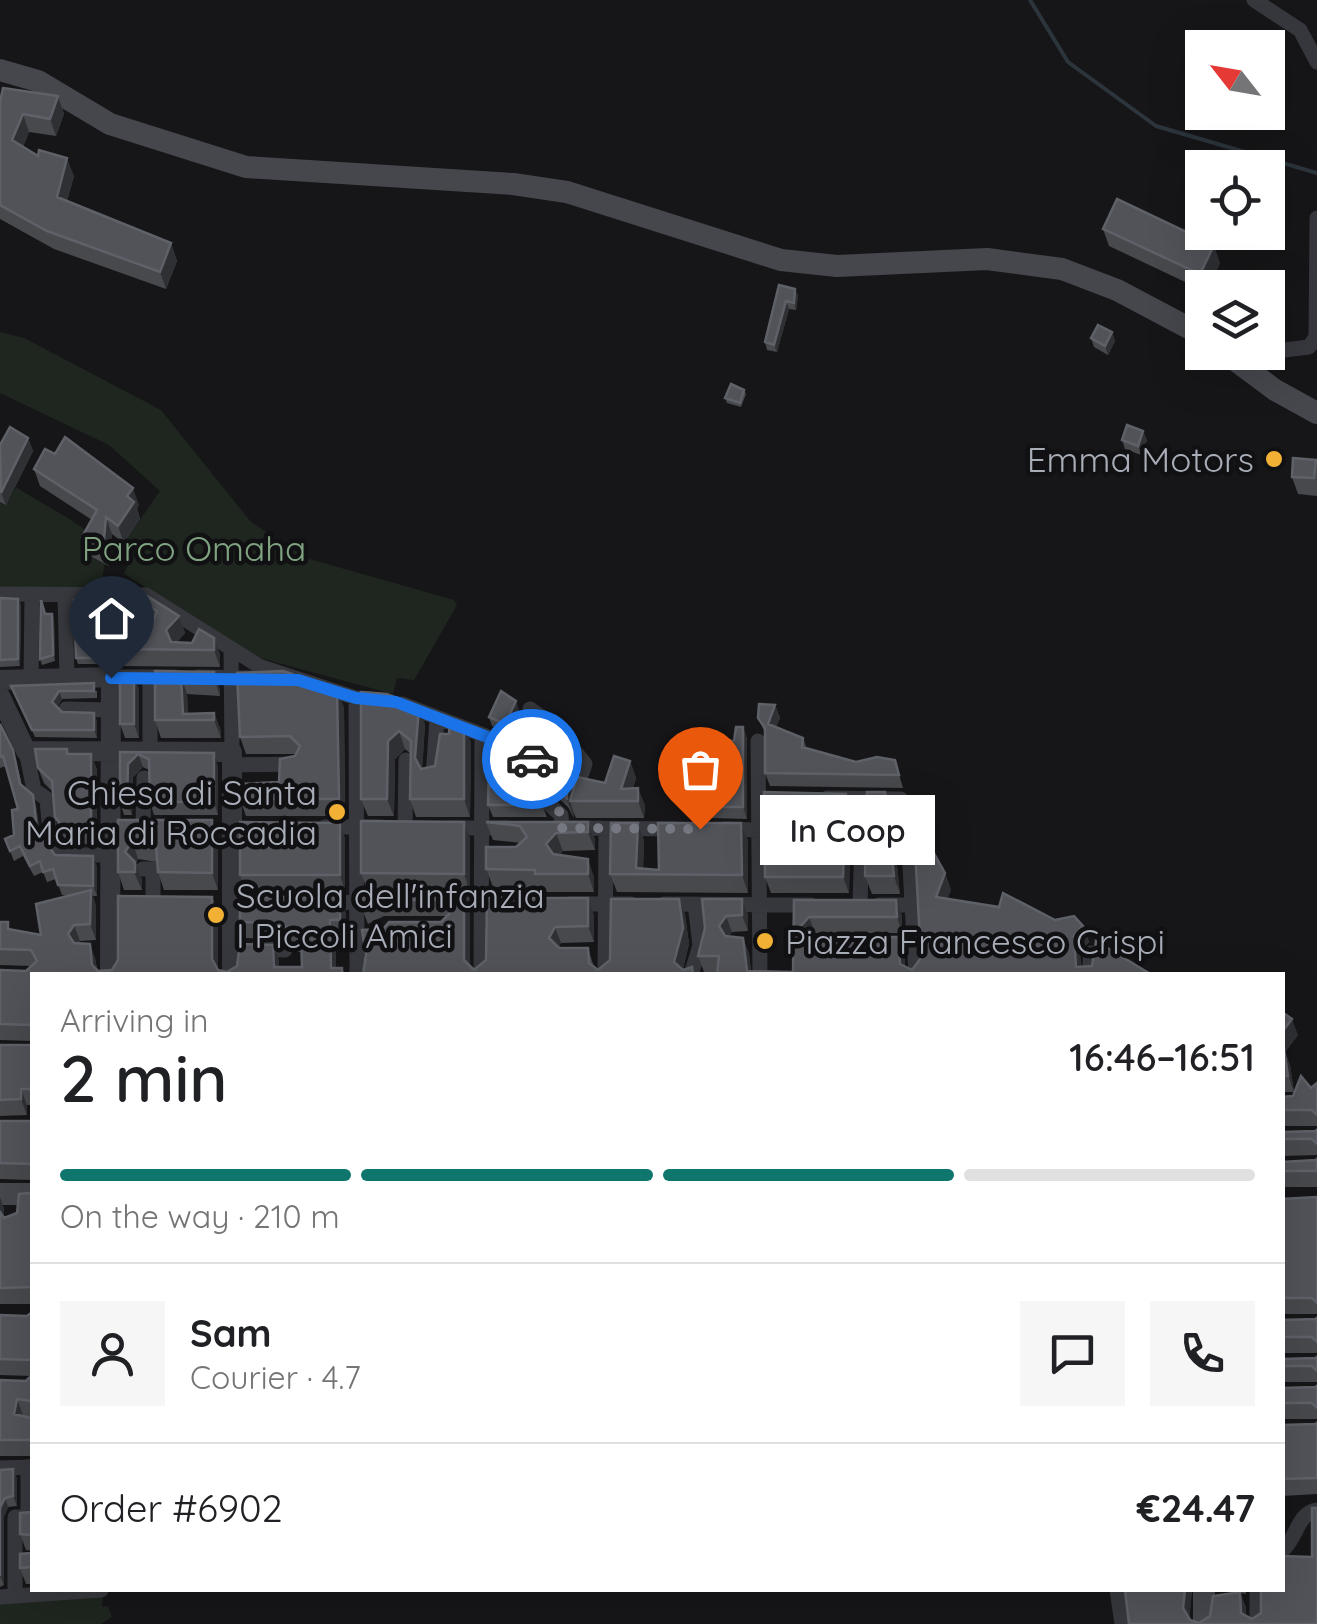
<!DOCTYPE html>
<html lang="en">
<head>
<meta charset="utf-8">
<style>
  body { margin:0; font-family:Quicksand,sans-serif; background:#f6f6f6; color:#202124; height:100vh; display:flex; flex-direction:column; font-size:38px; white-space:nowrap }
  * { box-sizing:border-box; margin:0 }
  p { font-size:32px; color:#757577 }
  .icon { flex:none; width:55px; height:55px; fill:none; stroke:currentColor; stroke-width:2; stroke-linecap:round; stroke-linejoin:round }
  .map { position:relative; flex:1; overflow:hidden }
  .drawer { position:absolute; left:30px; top:972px; width:1255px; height:620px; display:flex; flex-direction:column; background:#fff; border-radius:0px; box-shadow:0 10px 40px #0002 }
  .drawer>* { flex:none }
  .needle { width:65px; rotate:301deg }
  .buttons { position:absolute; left:1185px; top:30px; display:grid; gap:20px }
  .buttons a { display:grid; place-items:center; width:100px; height:100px; border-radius:0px; background:#fff; box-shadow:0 10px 40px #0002; font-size:50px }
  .pin { position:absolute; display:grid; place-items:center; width:85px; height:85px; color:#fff; margin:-102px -42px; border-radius:50% 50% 50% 0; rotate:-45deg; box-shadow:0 0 10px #0007 }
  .pin .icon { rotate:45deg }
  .courier { position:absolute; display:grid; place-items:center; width:100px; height:100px; margin:-50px; border:8px solid #1a73e8; border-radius:50%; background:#fff; color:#222; box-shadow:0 2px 12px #0007 }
  .bubble { position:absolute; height:70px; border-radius:0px; background:#fff; box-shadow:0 10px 40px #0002; font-size:32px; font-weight:600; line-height:70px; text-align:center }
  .headline em { font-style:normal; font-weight:600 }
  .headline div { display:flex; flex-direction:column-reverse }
  .headline { display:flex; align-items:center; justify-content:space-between; height:170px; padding:0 30px }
  h1 { font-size:65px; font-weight:600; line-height:75px }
  .bar { display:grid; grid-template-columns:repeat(4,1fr); gap:15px 10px; align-content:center; height:120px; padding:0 30px }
  .bar i { height:12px; border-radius:8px; background:#e0e0e0 }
  .bar .on { background:#0f766e }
  .bar p { grid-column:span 4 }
  .line { display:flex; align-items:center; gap:25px; padding:0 30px; border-top:2px solid #e0e0e0 }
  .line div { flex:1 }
  .round { display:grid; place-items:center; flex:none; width:105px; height:105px; border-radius:0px; background:#f6f6f6 }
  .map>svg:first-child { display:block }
  .green { fill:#1e261f }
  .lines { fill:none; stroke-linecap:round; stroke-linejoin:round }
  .stream { stroke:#2c353c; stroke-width:4 }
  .pedestrian { stroke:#37383d; stroke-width:12 }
  .minor { stroke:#37383d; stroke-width:15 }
  .tertiary { stroke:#37383d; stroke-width:20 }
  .secondary { stroke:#45474d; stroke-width:22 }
  .wall { fill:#47494d; fill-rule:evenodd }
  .shaded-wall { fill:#2f3033 }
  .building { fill:#525359; stroke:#5f6168; stroke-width:2.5; fill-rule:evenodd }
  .done { stroke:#757880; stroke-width:10; stroke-dasharray:0 18 }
  .route { stroke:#1a73e8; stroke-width:12 }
  .poi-dot { fill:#f2b134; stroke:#111113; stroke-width:4 }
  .labels { text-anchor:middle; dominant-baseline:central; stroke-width:9; stroke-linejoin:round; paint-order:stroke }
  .poi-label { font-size:35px; fill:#a8adb8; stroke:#111113; text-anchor:end }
  .park-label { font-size:35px; fill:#7fa381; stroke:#111113 }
</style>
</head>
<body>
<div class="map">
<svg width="1317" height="1624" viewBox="0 0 1317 1624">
  <rect width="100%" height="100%" fill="#161618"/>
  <path class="green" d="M0 332 24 338 161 410 251 522 306 558 454 600 457 605 414 680 397 678 393 694 256 657 124 574 131 557 124 543 160 491 109 445 0 393Z
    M16 487C39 503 81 522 96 540L88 555 105 564 100 588 0 587V502L6 505Z
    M103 1595 102 1607 108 1606 112 1617 101 1624H0V1604Z"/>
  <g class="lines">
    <path class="stream" d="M1030 0 1068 62 1156 126 1317 173"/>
    <path class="pedestrian" d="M700 829 703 810"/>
    <path class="minor" d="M1254 0 1300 30 1317 62
      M1268 352 1309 347 1316 337 1317 218
      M0 594 146 595 259 666 356 698 380 700
      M65 595 67 678
      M110 595 111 677H175
      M231 649 232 752
      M198 677 255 678
      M31 679 32 594
      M356 698 357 975
      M402 704 582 773 585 764 554 725 530 709
      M66 709 111 710
      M758 741 760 975
      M26 751 34 790 47 799 50 834
      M150 752V677
      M534 755 523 781 561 815 562 828
      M232 765 295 764
      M433 777 437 719
      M827 798 901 799 909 848 916 975
      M143 826 144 778
      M325 827H382
      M405 828 406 760
      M450 828H507
      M570 828 677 829
      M725 829 759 830
      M55 842 63 855H111
      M143 869H153V902
      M324 902 381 903
      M449 903H506
      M569 904H631
      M664 904 811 905
      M860 905 863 799
      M879 905H913
      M256 949 285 950
      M481 975 482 737
      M605 975 606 829
      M691 975 700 945 695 904
      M1089 975 1091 953
      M0 1468 32 1467
      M1282 1551C1297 1539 1297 1513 1317 1510
      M1117 1590 1122 1624
      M1257 1590V1624
      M15 1596V1517L28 1516V1467
      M0 1597 101 1590"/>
    <path class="tertiary" d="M0 680 111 677 110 975
      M0 696 26 751 232 752V975"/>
    <path class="secondary" d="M0 70 38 81 110 124 246 167 513 184 567 192 781 260 837 266 987 259 1062 269 1117 290 1202 335
      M1224 352 1275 390 1317 413
      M0 1194H32
      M1204 1624V1590"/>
  </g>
  <path class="wall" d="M58 96 64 114 56 136 29 132 23 147 74 176 67 201 171 243 177 261 166 289 54 249 0 219V102Z
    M1103 229 1220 263 1209 288H1202V290L1109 246Z
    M779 285 795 289 798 296 796 310 789 309 777 352 767 350 765 342Z
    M1112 332 1115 341 1108 355 1094 347 1091 338Z
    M744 390 746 394 741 407 727 403 725 398Z
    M1143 431 1147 440 1141 455 1125 449 1122 440Z
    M28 438 33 451 6 505 0 502V445Z
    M1317 463V496L1298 494 1292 477Z
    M34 469 139 505 137 508 140 519 124 543 112 534 109 566 88 555 82 537 92 520 40 486Z
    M119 589 179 616 185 633 177 642 192 643 214 638 220 655V667L122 666 116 649 122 596ZM133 611 153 622 149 633 134 630Z
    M0 598 18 599 21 605 20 666 0 667Z
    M99 606 100 664H78L76 658Z
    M45 614H52L54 620 55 661 42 665 40 659Z
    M155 671 214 672 220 690V696L187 694 188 714 214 713 221 731V738H161L155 720Z
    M294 679 312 681 315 687 344 707 345 816H246L240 799 279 782 297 754H246L240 737Z
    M11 686 97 691V698L62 699 57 707 62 712 97 721V738L35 737Z
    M139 689V738H125L120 724Z
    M361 692 425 724 422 769 435 766 471 742 470 817H416L410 799V753L405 749 395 759 394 816H368L361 799Z
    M775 705 780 718 776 727 803 738 807 749 856 762 895 760 903 788 770 786 765 773V733L758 718Z
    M519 710 509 733 492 726 489 717Z
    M0 724 16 760 22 785 36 805 40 834 55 855 97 866V896H93L96 906V940L80 941 79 943 90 944 98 971 112 970 212 897 218 913V970L227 972 273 945 279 961V967H302L301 952H296L292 942 286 939 246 938 240 922 346 913V936H336V968H342L345 975H32V1041L0 1040V970L26 971 32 966 0 965V922L11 929 41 935 69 896 62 895 56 879 47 882 43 872 34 876 23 856 14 861 5 839 14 835 18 809 6 766 0 768Z
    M743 727 747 739V819L712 818 708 804 701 800 696 788 734 741Z
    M523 730 559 744 562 753 526 739Z
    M515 748 519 761 514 778 542 805 547 817H493L488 805 497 769Z
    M120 752 218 766V815H154L150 802 149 770 143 767 133 777 132 815H124L120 802Z
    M68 754H91L97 770V844H69L61 833 55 817 53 792 44 783 38 768Z
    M530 760 572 781 573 791 605 783 630 761 636 778 633 788 645 805 644 818H576L573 811 574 818 568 807 536 778Z
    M764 792 846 794 851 810 849 893H771L765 877ZM802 846 824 847V859H802Z
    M891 810 900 894H872L865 876Z
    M118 820H212L218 838V890H164L158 872 157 862 138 859 136 863 142 880V890H124L118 872Z
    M464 822 470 839V892L368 891 361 873Z
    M486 822H588L595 840V850L563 851 559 855 594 877V892H541L540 888 493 887 486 869 521 843 493 840Z
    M340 823 345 839V891L246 890 240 875Z
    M638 823 644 841 643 869 659 870 741 823 748 841V893L617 892 610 874Z
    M921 830 945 873 951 890 947 899 999 907 1003 893 1055 920 1074 916 1083 926 1089 942 1080 952 1081 967 1092 966 1096 941 1152 975H717L718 973 704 972 698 956 705 928 702 899H742L748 915V931L732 932 729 936 743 938 749 954 751 971 793 972 794 900H896L902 916V933H815L812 937H898L904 953 905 966 912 970 921 958 914 831Z
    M362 897 464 898 470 914V966L474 970 486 960 487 898 594 915V942L561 943 559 947 588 948 594 967 598 970 679 899 685 915 689 944 683 969 363 975 383 929 441 922 447 916H384L368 924 362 908Z
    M1282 1012 1298 1035 1285 1052 1290 1065 1294 1092H1282Z
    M32 1042V1105H27V1115L0 1116V1045H31Z
    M1317 1083V1126H1282V1097L1293 1096 1311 1088Z
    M0 1121H32V1180L0 1179Z
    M1317 1129V1155L1282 1156V1132L1316 1131Z
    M1317 1158V1187H1282V1162L1316 1160Z
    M32 1191V1304H0V1197L4 1209V1218L17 1213Z
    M1317 1197V1314H1282V1199Z
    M32 1312V1456H0V1380L26 1381 32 1376 0 1375V1315L27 1316Z
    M1317 1317V1353H1282V1320L1316 1319Z
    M1317 1356V1382H1282V1359L1316 1358Z
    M1317 1385V1419H1282V1388L1316 1387Z
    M1317 1422V1494L1282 1496V1425L1316 1424Z
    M13 1469 17 1479V1506L8 1507 4 1517V1585L0 1587V1470Z
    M32 1512V1584H26L20 1568 32 1551 26 1550 20 1534Z
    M1192 1590 1189 1619 1199 1623 1210 1616 1235 1592 1223 1590H1246V1594L1240 1593 1246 1608V1616L1252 1619 1317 1624H1129Z"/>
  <path class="shaded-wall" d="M58 96 64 114 56 136 50 119Z
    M23 114 29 132 18 158 12 140Z
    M67 158 74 176 63 214 57 197Z
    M171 243 177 261 166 289 160 272Z
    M1214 245 1220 263 1209 288H1205L1200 274Z
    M795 289 798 296 796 310 794 303Z
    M786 301 789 309 777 352 774 345Z
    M1112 332 1115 341 1108 355 1105 346Z
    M1143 431 1147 440 1141 455 1138 446Z
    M28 438 33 451 6 505 1 493Z
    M133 488 139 505 137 508 140 519 124 543 118 526 127 496Z
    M106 517 112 534 109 566 103 549Z
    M128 596 134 613V646L128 629Z
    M18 599 21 605 20 666 18 659Z
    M97 600 99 606 100 664 98 658Z
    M52 614 54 620 55 661 53 655Z
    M179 616 185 633 172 647 166 630Z
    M214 638 220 655V667L214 650Z
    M214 672 220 690V696L214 678Z
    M134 675 139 689V738L134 724Z
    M181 676 187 694 189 720 183 714Z
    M337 690 344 707 345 816 339 799Z
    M59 691 62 699 55 710 52 702Z
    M516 701 519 710 509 733 505 724Z
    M775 705 780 718 773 736 768 724Z
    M419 707 425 724 422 776 415 758Z
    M94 713 97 721V738L94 730Z
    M214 713 221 731V738L214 720Z
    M464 724 471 742 470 817 464 799Z
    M743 727 747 739V819L743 807Z
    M399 731 405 749 395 759 394 816 387 799 388 741Z
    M515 748 519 761 512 785 508 772Z
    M214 753 218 766V815L214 802Z
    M91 754 97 770V844L91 828Z
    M138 754 143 767 133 777 132 815 127 802 128 764Z
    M630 761 636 778 629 801 621 789Z
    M566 764 572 781 573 801H570L573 811 574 818 567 800Z
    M638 788 645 805 644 818 638 801Z
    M885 792 891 810 900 894 894 876Z
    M846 794 851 810 849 893 843 877Z
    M33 795 36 805 40 840 37 830Z
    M212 820 218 838V890L212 873Z
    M464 822 470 839V892L464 874Z
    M588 822 595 840V850L588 832Z
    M340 823 345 839V891L340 875Z
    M638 823 644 841 643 875 636 868Z
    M741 823 748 841V893L742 875Z
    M796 830 802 846V875L796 859Z
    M556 833 563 851 553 861 546 844Z
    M132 841 138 859 136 863 142 880V890L125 852Z
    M93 856 97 866V896L93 886Z
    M588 859 594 877V892L588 874Z
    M945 873 951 890 942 913 936 897Z
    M91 890 96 906V940L90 924Z
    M212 897 218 913V975L212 959Z
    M340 897 346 913V936L340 920Z
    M464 898 470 914V975L464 960Z
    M588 898 594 915V942L588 926Z
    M679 899 685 915 689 944 681 975 674 962Z
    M742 899 748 915V931L742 915Z
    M896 900 902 916V933L897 917Z
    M726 916 732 932 725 942 719 926Z
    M809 917 815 933 805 944 799 928Z
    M330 920 336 936V975L331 968Z
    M74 925 80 941 74 951 68 934Z
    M1083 926 1089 942 1080 952 1081 975 1076 967 1074 936Z
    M555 927 561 943 555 954 549 938Z
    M898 937 904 953 906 975 900 964Z
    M743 938 749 954 751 975 747 971Z
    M90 944 96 960 97 975 92 965Z
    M273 945 279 961V975L274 967Z
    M1292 1019 1298 1035 1285 1052 1290 1065 1294 1092 1282 1056V1032Z
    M21 1089 27 1105V1115L21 1099Z
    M0 1197 4 1209V1226L0 1214Z
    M17 1399 23 1415 20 1430 14 1414Z
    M13 1469 17 1479V1506L13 1496Z
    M5 1498 8 1507 4 1517V1585L0 1576V1508Z
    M1185 1590H1192L1189 1624 1183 1608Z
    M1240 1592 1246 1608 1247 1624 1241 1613Z"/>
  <path class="building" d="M3 88 58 96 50 119 23 114 12 140 38 156 39 150 67 158 57 197 171 243 160 272 47 231 0 205V102Z
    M1117 199 1214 245 1200 274 1103 229Z
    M779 285 795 289 794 303 786 301 774 345 765 342Z
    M1098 325 1112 332 1105 346 1091 338Z
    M731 384 744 390 740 403 725 398Z
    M1127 425 1143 431 1138 446 1122 440Z
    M10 427 28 438 1 493 0 445Z
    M65 437 133 488 127 496 134 502 118 526 106 517 103 549 82 537 97 510 34 469 45 449 55 454Z
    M1293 458 1316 460 1314 478 1292 477Z
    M119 589H136L179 616 166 630 171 642 192 643 199 629 214 638V650L116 649 115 595 128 596V629L149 633 157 611Z
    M0 598 18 599V659L0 660Z
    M41 600 45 614H52L53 655 40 659Z
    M74 600H97L98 658H76Z
    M155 671 214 672V678L181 676 183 714 214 713V720H155Z
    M283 671 292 674V679L312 681V687L337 690 339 799H240V784L279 782 280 759 295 756 300 746 290 736 240 737 237 673Z
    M120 675H134V724H120Z
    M94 683V691H59L52 702 62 712 94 713V730H32L11 686Z
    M501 691 516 701 505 724 489 717Z
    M361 692 387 694 419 707 415 758 421 769 435 766 440 734H449L450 719 464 724V799H410L411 741 399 731 388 741 387 799H361Z
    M759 704 775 705 768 724 803 738 802 747 856 762 877 757 895 760 899 775 765 773V728L758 718Z
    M531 716 559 744 523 730Z
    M0 724 13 750 20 784 33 795 37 830 55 855 93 856V886L58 885 53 869 43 872 40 861 30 866 20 846 10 851 5 839 14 835 12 810 18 809 3 756 0 757Z
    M736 727H743V807H707L708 794 696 788 720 740 734 741Z
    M510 747 515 748 508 772 542 805H488L489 765 497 769Z
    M35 749H67V754H91V828H64L55 817 52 781 38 768Z
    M534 751 566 764 567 800 562 789 530 760Z
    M120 752 214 753V802H150L149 759 138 754 128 764 127 802H120Z
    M614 756 630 761 621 789 638 788V801H570L577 777 605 783Z
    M764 792 846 794 843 877H765ZM796 830 824 831V859H796Z
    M867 792H885L894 876H865Z
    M118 820H212V873L158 872 156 845 132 841 125 852 135 862V872H118Z
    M361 821 464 822V874L361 873Z
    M240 822 340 823V875H240Z
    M486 822H588V832L556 833 546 844 553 854 588 859V874H535V870L486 869V847H516L527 837 520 826Z
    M611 823H638L636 868 659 870 658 823H741L742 875 610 874Z
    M921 830 945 873 936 897 999 907 1003 893 1055 920 1074 916 1083 926 1074 936 1076 967 1092 966 1096 941 1152 975H717L719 956H698L705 928 702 899H742V915L726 916 719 926 725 936 743 938 747 971 793 972 794 900H896L897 917H809L799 928 809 937H898L900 964 912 970 921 958 914 831Z
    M91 890 90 924 74 925 68 934 74 943 90 944 92 965 98 971 112 970 118 960V896L212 897V959L218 970 227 972 237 966 240 944 273 945 274 967H302L301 936H290L288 928 280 923 240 922V897H340V920H330L331 968H342V975H32V1027L31 1025 0 1024V970L26 971 37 961 31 950 0 949V922H8V929L41 935 36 904Z
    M362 897 464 898V960L474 970 486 960 487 898H588V926L555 927 549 938 559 948H588L589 963 598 970 610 960 611 899H679L683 928 674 962 683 970 692 967 693 975H363L366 954 362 930 383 929 389 922H441L451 912 441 900H378L362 908Z
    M1282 1012 1292 1019 1282 1032Z
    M32 1042V1089H21V1099L0 1100V1045H31Z
    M1282 1049H1284L1288 1076H1282Z
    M1301 1076 1311 1088 1317 1083V1115L1312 1110H1282V1097L1293 1096Z
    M0 1121H32V1164L0 1163Z
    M1317 1129V1144L1312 1139H1282V1132L1316 1131Z
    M1317 1158V1171H1282V1162L1316 1160Z
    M32 1191V1287L0 1288V1212L4 1218 17 1213 19 1194 31 1193Z
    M1317 1197V1303L1312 1298H1282V1199Z
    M32 1312V1363L31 1360 0 1359V1315L27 1316Z
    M1317 1317V1342L1312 1337H1282V1320L1316 1319Z
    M1317 1356V1371L1312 1366H1282V1359L1316 1358Z
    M32 1375V1401L17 1399 14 1414 31 1418 32 1416V1440H0V1380L26 1381Z
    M1317 1385V1408L1312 1403H1282V1388L1316 1387Z
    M1317 1422V1478L1282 1479V1425L1316 1424Z
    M13 1469V1496L5 1498 0 1508V1576V1470Z
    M1312 1508H1317V1624H1129L1125 1590H1185L1183 1608 1190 1620 1199 1623 1210 1616 1213 1596 1240 1592 1241 1613 1252 1619 1261 1613V1590H1282V1556L1312 1557Z
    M32 1512V1538L31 1535 20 1534V1513Z
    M32 1550V1567L20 1568V1554L31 1553Z"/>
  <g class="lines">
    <path class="done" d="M532 759 522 780 562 814V828L700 829"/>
    <path class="route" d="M111 678 298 680 356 698 396 702 534 755 532 759"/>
  </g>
  <g class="poi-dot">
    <circle cx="1274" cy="459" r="10"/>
    <circle cx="337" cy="812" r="10"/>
    <circle cx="216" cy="915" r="10"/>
    <circle cx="765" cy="941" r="10"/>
  </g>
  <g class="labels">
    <g class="poi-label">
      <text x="1254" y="459">Emma Motors</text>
      <text x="317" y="792">Chiesa di Santa<tspan x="317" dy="40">Maria di Roccadia</tspan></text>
      <text x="236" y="895" text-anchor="start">Scuola dell'infanzia<tspan x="236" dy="40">I Piccoli Amici</tspan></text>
      <text x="785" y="941" text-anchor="start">Piazza Francesco Crispi</text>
    </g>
    <g class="park-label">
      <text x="194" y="548">Parco Omaha</text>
    </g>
  </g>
</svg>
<div class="buttons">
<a><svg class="needle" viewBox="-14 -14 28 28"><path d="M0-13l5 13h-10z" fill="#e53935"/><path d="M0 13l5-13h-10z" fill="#757577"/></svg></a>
<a><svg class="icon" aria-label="locate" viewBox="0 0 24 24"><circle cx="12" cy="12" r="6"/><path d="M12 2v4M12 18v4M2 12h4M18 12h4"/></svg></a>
<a><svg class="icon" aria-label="layers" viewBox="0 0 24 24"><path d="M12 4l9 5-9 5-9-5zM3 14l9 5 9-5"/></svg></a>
</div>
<div class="pin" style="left:700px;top:829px;background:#ea580c"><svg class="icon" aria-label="bag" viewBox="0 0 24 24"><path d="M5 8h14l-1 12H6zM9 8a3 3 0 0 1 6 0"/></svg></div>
<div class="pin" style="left:111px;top:678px;background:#1f2937"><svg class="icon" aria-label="home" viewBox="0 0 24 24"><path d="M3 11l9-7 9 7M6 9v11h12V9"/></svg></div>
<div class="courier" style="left:532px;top:759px"><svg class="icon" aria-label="car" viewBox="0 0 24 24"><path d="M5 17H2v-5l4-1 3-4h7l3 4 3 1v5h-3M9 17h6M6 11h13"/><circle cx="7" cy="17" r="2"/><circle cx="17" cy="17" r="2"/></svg></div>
<div class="bubble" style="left:760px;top:795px;width:175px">In Coop</div>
<section class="drawer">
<div class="headline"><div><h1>2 min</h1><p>Arriving in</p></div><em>16:46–16:51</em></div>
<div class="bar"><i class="on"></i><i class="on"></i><i class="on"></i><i></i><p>On the way · 210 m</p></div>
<div class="line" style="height:180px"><a class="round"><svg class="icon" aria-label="person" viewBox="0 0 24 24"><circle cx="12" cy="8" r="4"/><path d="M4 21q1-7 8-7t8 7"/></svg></a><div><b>Sam</b><p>Courier · 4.7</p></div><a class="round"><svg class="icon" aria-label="chat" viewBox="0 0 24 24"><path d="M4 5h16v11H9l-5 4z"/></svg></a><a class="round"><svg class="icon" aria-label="phone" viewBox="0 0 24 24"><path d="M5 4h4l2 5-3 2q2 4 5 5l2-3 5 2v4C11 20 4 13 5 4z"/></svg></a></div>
<div class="line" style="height:130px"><div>Order #6902</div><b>€24.47</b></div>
</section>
</div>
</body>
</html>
